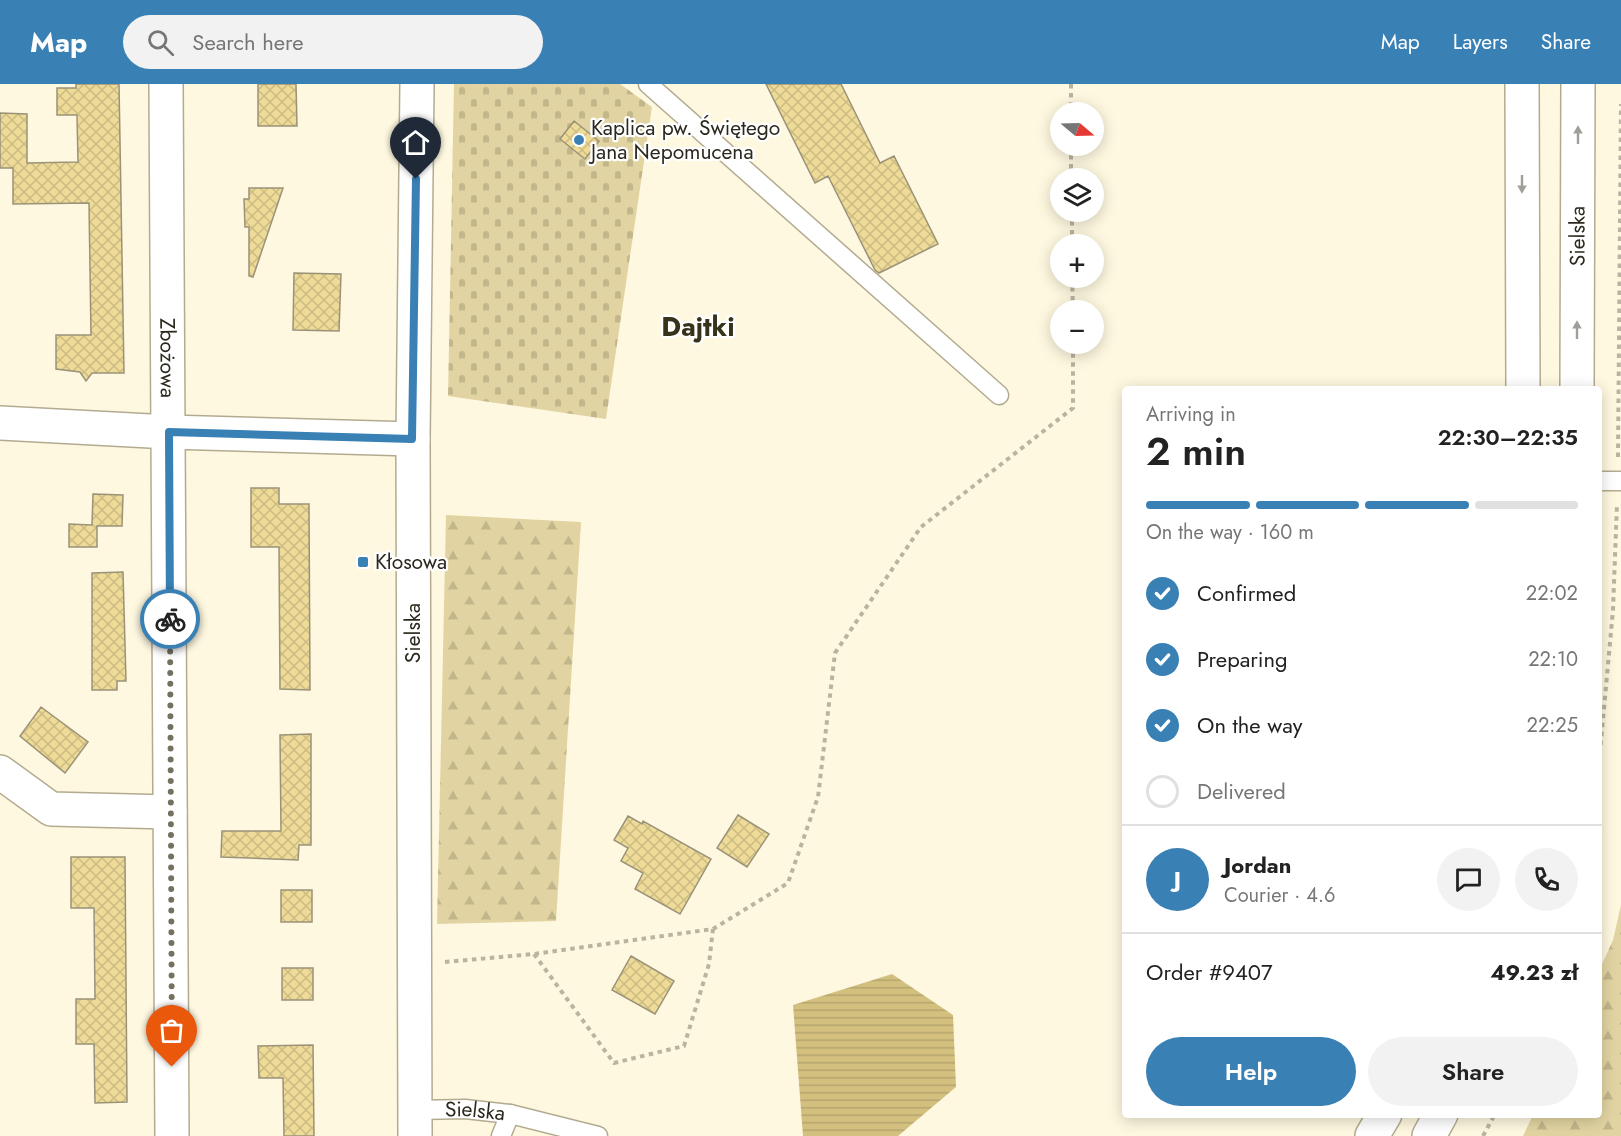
<!DOCTYPE html>
<html lang="en">
<head>
<meta charset="utf-8">
<style>
  body { margin:0; font-family:Jost,sans-serif; background:#f2f2f2; color:#222; height:100vh; display:flex; flex-direction:column; font-size:22px; white-space:nowrap }
  * { box-sizing:border-box; margin:0 }
  p { font-size:20px; color:#767676 }
  .icon { flex:none; width:33px; height:33px; fill:none; stroke:currentColor; stroke-width:2; stroke-linecap:round; stroke-linejoin:round }
  .map { position:relative; flex:1; overflow:hidden }
  .panel { position:absolute; left:1122px; top:302px; width:480px; height:732px; display:flex; flex-direction:column; background:#fff; border-radius:6px; box-shadow:0 3px 15px #0003 }
  .panel>* { flex:none }
  .needle { width:39px; rotate:109deg }
  .tools { position:absolute; left:1050px; top:18px; display:grid; gap:12px }
  .tools a { display:grid; place-items:center; width:54px; height:54px; border-radius:50%; background:#fff; box-shadow:0 3px 15px #0003; font-size:30px }
  .pin { position:absolute; display:grid; place-items:center; width:51px; height:51px; color:#fff; margin:-62px -26px; border-radius:50% 50% 50% 0; rotate:-45deg; box-shadow:0 0 6px #0007 }
  .pin .icon { rotate:45deg }
  .courier { position:absolute; display:grid; place-items:center; width:60px; height:60px; margin:-30px; border:4px solid #3980b5; border-radius:50%; background:#fff; color:#222; box-shadow:0 2px 8px #0007 }
  .overview em { font-style:normal; font-weight:600 }
  .overview div { display:flex; flex-direction:column-reverse }
  .overview { display:flex; align-items:center; justify-content:space-between; height:102px; padding:0 24px }
  h1 { font-size:39px; font-weight:600; line-height:45px }
  .bar { display:grid; grid-template-columns:repeat(4,1fr); gap:9px 6px; align-content:center; height:72px; padding:0 24px }
  .bar i { height:8px; border-radius:4px; background:#e0e0e0 }
  .bar .selected { background:#3980b5 }
  .bar p { grid-column:span 4 }
  .line { display:flex; align-items:center; gap:15px; padding:0 24px; border-top:2px solid #e0e0e0 }
  .line div { flex:1 }
  .round { display:grid; place-items:center; flex:none; width:63px; height:63px; border-radius:32px; background:#f2f2f2 }
  ol { padding:0 24px; list-style:none }
  li { display:flex; align-items:center; gap:18px; height:66px }
  li p { margin-inline-start:auto }
  li .icon { padding:6px; border-radius:50%; background:#3980b5; color:#fff; stroke-width:4 }
  li:last-child { color:#767676 }
  li i { width:33px; height:33px; border:3px solid #e0e0e0; border-radius:50% }
  .button { display:flex; gap:12px; margin-top:auto; padding:12px 24px }
  .button a { flex:1; height:69px; border-radius:36px; background:#3980b5; color:#fff; font-size:24px; font-weight:600; line-height:69px; text-align:center }
  .button a+a { background:#f2f2f2; color:#222 }
  header { display:flex; align-items:center; gap:36px; box-sizing:border-box; height:84px; padding:0 30px; background:#3980b5; color:#fff }
  header strong { font-size:28px }
  nav { display:flex; gap:33px; margin-inline-start:auto; font-size:21px }
  .search { width:420px; height:54px; background:#f2f2f2; display:flex; align-items:center; gap:15px; box-sizing:border-box; padding:0 21px; border-radius:33px; color:#767676; font-size:22px }
  .map>svg:first-child { display:block }
  .forest { fill:url(#forest-firs) }
  .cemetery { fill:url(#cemetery-stones) }
  .water { fill:url(#water-rules) }
  .building { fill:url(#building-cross-hatch); stroke:#9a9378; stroke-width:1.5 }
  .lines { fill:none; stroke-linecap:round; stroke-linejoin:round }
  .service-casing { stroke:#b3ab90; stroke-width:21 }
  .minor-casing { stroke:#b3ab90; stroke-width:36 }
  .secondary-casing { stroke:#b3ab90; stroke-width:36 }
  .path { stroke:#b9b4a0; stroke-width:4; stroke-dasharray:4.5 4.5; stroke-linecap:butt }
  .service { stroke:#fff; stroke-width:18 }
  .minor { stroke:#fff; stroke-width:33 }
  .secondary { stroke:#fff; stroke-width:33 }
  .oneway { fill:#a09e99 }
  .done { stroke:#757161; stroke-width:6; stroke-dasharray:0 10.8 }
  .route { stroke:#3980b5; stroke-width:8 }
  .poi-dot { fill:#3980b5; stroke:#fff; stroke-width:2 }
  .labels { text-anchor:middle; dominant-baseline:central; stroke-width:4.5; stroke-linejoin:round; paint-order:stroke }
  .poi-label { font-size:21px; fill:#2b281d; stroke:#fff; text-anchor:start }
  .street-label { font-size:21px; fill:#2b281d; stroke:#fff }
  .district-label { font-size:27px; font-weight:bold; fill:#39321a; stroke:#fff }
</style>
</head>
<body>
<header>
<strong>Map</strong>
<div class="search"><svg class="icon" aria-label="search" viewBox="0 0 24 24"><circle cx="10" cy="10" r="6"/><path d="M15 15l6 6"/></svg>Search here</div>
<nav><a>Map</a><a>Layers</a><a>Share</a></nav>
</header>
<div class="map">
<svg width="1621" height="1052" viewBox="0 0 1621 1052">
  <defs>
    <pattern id="forest-firs" width="22" height="20" patternUnits="userSpaceOnUse" patternTransform="scale(1.5)"><rect width="22" height="20" fill="#e2d4a2"/><path d="M5 1l3.5 6h-7zM16 11l3.5 6h-7z" fill="#c2b68b"/></pattern>
    <pattern id="cemetery-stones" width="16" height="16" patternUnits="userSpaceOnUse" patternTransform="scale(1.5)"><rect width="16" height="16" fill="#e2d4a2"/><path d="M2 7V4a2 2 0 0 1 4 0v3zM10 15v-3a2 2 0 0 1 4 0v3z" fill="#c2b68b"/></pattern>
    <pattern id="water-rules" width="6" height="5" patternUnits="userSpaceOnUse" patternTransform="scale(1.5)"><rect width="6" height="5" fill="#d3c07f"/><path d="M0 2.5h6" fill="none" stroke="#b5a56d"/></pattern>
    <pattern id="building-cross-hatch" width="8" height="8" patternUnits="userSpaceOnUse" patternTransform="scale(1.5)"><rect width="8" height="8" fill="#eedb98"/><path d="M0 0l8 8M0 8l8-8" fill="none" stroke="#ccbc83"/></pattern>
  </defs>
  <rect width="100%" height="100%" fill="#fef8e0"/>
  <path class="forest" d="M446 431 581 438 556 837 437 840Z
    M1621 821V1052H1523L1533 1031 1599 1030V887L1613 856Z"/>
  <path class="cemetery" d="M454 0H620L652 23 606 335 448 312Z"/>
  <path class="water" d="M892 890 953 931 956 1003 898 1052H803L793 921Z"/>
  <path class="building" d="M76 0H119L124 289H92L86 297 80 288 56 285V251H91L89 119 13 120V84H0V29L27 30V79L78 78 77 31H57V4H76Z
    M258 0H296L297 42H258Z
    M766 0H841L880 79 894 72 938 160 879 189 875 186 828 92 815 99Z
    M574 37 599 57 585 75 560 55Z
    M249 104H283L253 193 249 192V143H245L244 115H249Z
    M294 189 341 190 339 247 293 246Z
    M251 404H279V420H309L310 606 280 605 279 463H251Z
    M93 410 123 411 122 442H97V463H69V440L92 441Z
    M123 488 126 597H117V606H92V489Z
    M41 623 88 658 65 689 20 652Z
    M311 650V761H299L298 776 221 773 222 747H281L280 651Z
    M738 731 769 750 747 783 717 764Z
    M628 732 642 740 643 737 711 775 680 830 635 805 643 789 621 777 628 764 614 756Z
    M71 773H125L127 1018 95 1019 94 960H76V915H95L94 824H71Z
    M281 806H312V838H281Z
    M631 872 674 897 655 930 612 906Z
    M282 884H313V916H282Z
    M313 961 314 1052H284L283 994H259L258 962Z"/>
  <g class="lines">
    <defs>
      <g id="service">
        <path d="M648 0 999 311"/>
        <path d="M1599 397H1621"/>
        <path id="s1" d="M415 1026 465 1025 510 1030 501 1052"/>
        <path d="M510 1030 598 1052"/>
      </g>
      <g id="minor">
        <path id="s2" d="M166 0 172 1052"/>
        <path d="M0 339 169 348 413 355"/>
        <path d="M0 688 51 725 170 728"/>
        <path d="M415 1052 413 355 417 0"/>
      </g>
      <g id="secondary">
        <path d="M1522 0 1523 304"/>
        <path id="s3" d="M1577 304 1578 0"/>
        <path d="M1372 1052 1385 1030"/>
        <path d="M1429 1052 1441 1030"/>
      </g>
    </defs>
    <use href="#service" class="service-casing"/>
    <use href="#minor" class="minor-casing"/>
    <use href="#secondary" class="secondary-casing"/>
    <path class="path" d="M1071 0V28
      M1071 62V94
      M1072 128V160
      M1072 194 1073 226
      M1618 373 1621 20
      M1599 679 1613 526 1617 420
      M534 870 614 979 684 962 709 880 713 845
      M445 878 534 870 713 845 788 799 818 713 835 569 921 443 1073 324V260
      M1483 1052 1495 1030"/>
    <use href="#service" class="service"/>
    <use href="#minor" class="minor"/>
    <use href="#secondary" class="secondary"/>
  </g>
  <defs><path id="oneway-solid" d="M-6-.8H1V-3.2L6.5 0L1 3.2V.8H-6Z" transform="scale(1.5)"/></defs>
  <g class="oneway">
    <use href="#oneway-solid" transform="translate(1578 51) rotate(-90)"/>
    <use href="#oneway-solid" transform="translate(1522 100) rotate(90)"/>
    <use href="#oneway-solid" transform="translate(1577 246) rotate(-90)"/>
  </g>
  <g class="lines">
    <path class="done" d="M170 535 172 983"/>
    <path class="route" d="M170 535 169 348 412 355 416 95"/>
  </g>
  <g class="poi-dot">
    <circle cx="579" cy="56" r="6"/>
    <rect x="357" y="472" width="12" height="12" rx="3"/>
  </g>
  <g class="labels">
    <g class="poi-label">
      <text x="591" y="44">Kaplica pw. Świętego<tspan x="591" dy="24">Jana Nepomucena</tspan></text>
      <text x="375" y="478">Kłosowa</text>
    </g>
    <g class="street-label">
      <text stroke="none"><textPath href="#s3" startOffset="152">Sielska</textPath></text>
      <text stroke="none"><textPath href="#s2" startOffset="274">Zbożowa</textPath></text>
      <text transform="translate(413 549) rotate(-90)">Sielska</text>
      <text stroke="none"><textPath href="#s1" startOffset="60">Sielska</textPath></text>
    </g>
    <g class="district-label">
      <text x="698" y="242">Dajtki</text>
    </g>
  </g>
</svg>
<div class="tools">
<a><svg class="needle" viewBox="-14 -14 28 28"><path d="M0-13l5 13h-10z" fill="#e53935"/><path d="M0 13l5-13h-10z" fill="#767676"/></svg></a>
<a><svg class="icon" aria-label="layers" viewBox="0 0 24 24"><path d="M12 4l9 5-9 5-9-5zM3 14l9 5 9-5"/></svg></a>
<a>+</a>
<a>−</a>
</div>
<div class="pin" style="left:172px;top:983px;background:#ea580c"><svg class="icon" aria-label="bag" viewBox="0 0 24 24"><path d="M5 8h14l-1 12H6zM9 8a3 3 0 0 1 6 0"/></svg></div>
<div class="pin" style="left:416px;top:95px;background:#1f2937"><svg class="icon" aria-label="home" viewBox="0 0 24 24"><path d="M3 11l9-7 9 7M6 9v11h12V9"/></svg></div>
<div class="courier" style="left:170px;top:535px"><svg class="icon" aria-label="bike" viewBox="0 0 24 24"><circle cx="6" cy="16" r="4"/><circle cx="18" cy="16" r="4"/><path d="M6 16l4-8h5l3 8M10 8l3 8H6M13 5h3"/></svg></div>
<section class="panel">
<div class="overview"><div><h1>2 min</h1><p>Arriving in</p></div><em>22:30–22:35</em></div>
<div class="bar"><i class="selected"></i><i class="selected"></i><i class="selected"></i><i></i><p>On the way · 160 m</p></div>
<ol>
<li><svg class="icon" aria-label="check" viewBox="0 0 24 24"><path d="M5 12l5 5 9-10"/></svg>Confirmed<p>22:02</p></li>
<li><svg class="icon" aria-label="check" viewBox="0 0 24 24"><path d="M5 12l5 5 9-10"/></svg>Preparing<p>22:10</p></li>
<li><svg class="icon" aria-label="check" viewBox="0 0 24 24"><path d="M5 12l5 5 9-10"/></svg>On the way<p>22:25</p></li>
<li><i></i>Delivered</li>
</ol>
<div class="line" style="height:108px"><b class="round" style="background:#3980b5;color:#fff">J</b><div><b>Jordan</b><p>Courier · 4.6</p></div><a class="round"><svg class="icon" aria-label="chat" viewBox="0 0 24 24"><path d="M4 5h16v11H9l-5 4z"/></svg></a><a class="round"><svg class="icon" aria-label="phone" viewBox="0 0 24 24"><path d="M5 4h4l2 5-3 2q2 4 5 5l2-3 5 2v4C11 20 4 13 5 4z"/></svg></a></div>
<div class="line" style="height:78px"><div>Order #9407</div><b>49.23 zł</b></div>
<div class="button"><a>Help</a><a>Share</a></div>
</section>
</div>
</body>
</html>
